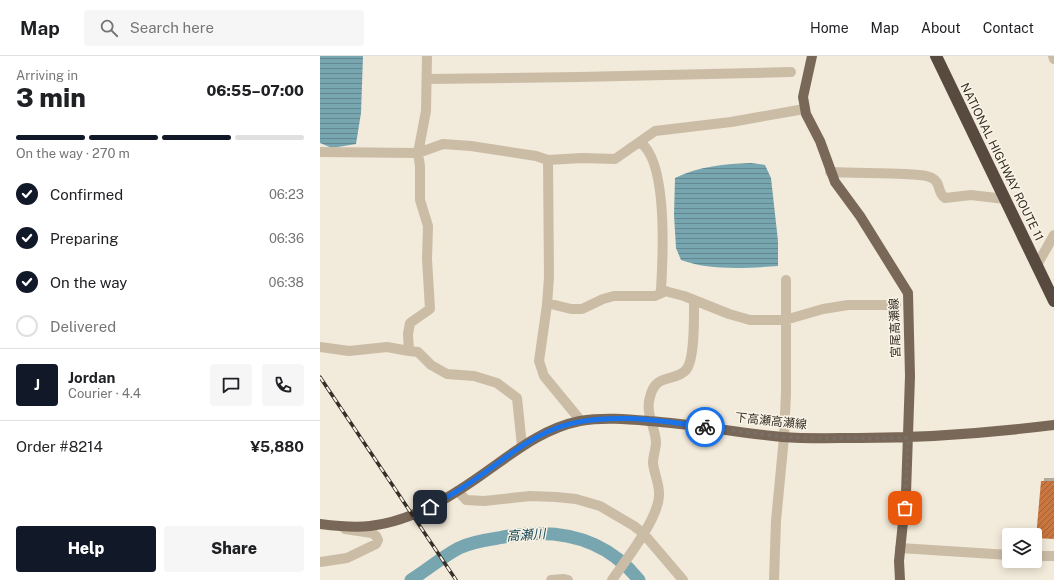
<!DOCTYPE html>
<html lang="en">
<head>
<meta charset="utf-8">
<style>
  body { margin:0; font-family:"Public Sans","Noto Sans JP",sans-serif; background:#f6f6f6; color:#202124; height:100vh; display:flex; flex-direction:column; font-size:15px; white-space:nowrap }
  * { box-sizing:border-box; margin:0 }
  p { font-size:13px; color:#757577 }
  .icon { flex:none; width:22px; height:22px; fill:none; stroke:currentColor; stroke-width:2; stroke-linecap:round; stroke-linejoin:round }
  .map { position:relative; flex:1; overflow:hidden }
  .drawer { display:flex; flex-direction:column; background:#fff; width:320px }
  .drawer>* { flex:none }
  .fabs { position:absolute; left:682px; top:472px; display:grid; gap:8px }
  .fabs a { display:grid; place-items:center; width:40px; height:40px; border-radius:4px; background:#fff; box-shadow:0 2px 10px #0003; font-size:20px }
  .pin { position:absolute; display:grid; place-items:center; width:34px; height:34px; color:#fff; margin:-17px; border-radius:8px; box-shadow:0 2px 6px #0006 }
  .courier { position:absolute; display:grid; place-items:center; width:40px; height:40px; margin:-20px; border:3px solid #1a73e8; border-radius:50%; background:#fff; color:#222; box-shadow:0 1px 5px #0007 }
  .head em { font-style:normal; font-weight:800 }
  .head div { display:flex; flex-direction:column-reverse }
  .head { display:flex; align-items:center; justify-content:space-between; height:68px; padding:0 16px }
  h1 { font-size:26px; font-weight:800; line-height:30px }
  .bar { display:grid; grid-template-columns:repeat(4,1fr); gap:6px 4px; align-content:center; height:48px; padding:0 16px }
  .bar i { height:5px; border-radius:3px; background:#e0e0e0 }
  .bar .selected { background:#111827 }
  .bar p { grid-column:span 4 }
  .line { display:flex; align-items:center; gap:10px; padding:0 16px; border-top:1px solid #e0e0e0 }
  .line div { flex:1 }
  .round { display:grid; place-items:center; flex:none; width:42px; height:42px; border-radius:4px; background:#f6f6f6 }
  ol { padding:0 16px; list-style:none }
  li { display:flex; align-items:center; gap:12px; height:44px }
  li p { margin-inline-start:auto }
  li .icon { padding:4px; border-radius:50%; background:#111827; color:#fff; stroke-width:4 }
  li:last-child { color:#757577 }
  li i { width:22px; height:22px; border:2px solid #e0e0e0; border-radius:50% }
  .action { display:flex; gap:8px; margin-top:auto; padding:8px 16px }
  .action a { flex:1; height:46px; border-radius:4px; background:#111827; color:#fff; font-size:16px; font-weight:800; line-height:46px; text-align:center }
  .action a+a { background:#f6f6f6; color:#202124 }
  header { display:flex; align-items:center; gap:24px; box-sizing:border-box; height:56px; padding:0 20px; background:#fff; border-bottom:1px solid #e0e0e0 }
  header strong { font-size:19px }
  nav { display:flex; gap:22px; margin-inline-start:auto; font-size:14px }
  .search { width:280px; height:36px; background:#f6f6f6; display:flex; align-items:center; gap:10px; box-sizing:border-box; padding:0 14px; border-radius:4px; color:#757577; font-size:15px }
  main { display:flex; flex:1; min-height:0 }
  .map>svg:first-child { display:block }
  .water { fill:url(#water-rules) }
  .lines { fill:none; stroke-linecap:round; stroke-linejoin:round }
  .river { stroke:#78a6b0; stroke-width:13 }
  .building { fill:url(#building-hatch); filter:url(#shadow) }
  .minor { stroke:#cbbca6; stroke-width:10 }
  .major { stroke:#796858; stroke-width:10 }
  .highway { stroke:#584a3e; stroke-width:12 }
  .rail-casing { stroke:#372e27; stroke-width:3.5 }
  .rail { stroke:#faf4e7; stroke-width:2; stroke-dasharray:6; stroke-linecap:butt }
  .done { stroke:#787066; stroke-width:4; stroke-dasharray:0 7.2 }
  .route { stroke:#1a73e8; stroke-width:5 }
  .labels { text-anchor:middle; dominant-baseline:central; stroke-width:3; stroke-linejoin:round; paint-order:stroke }
  .street-label { font-size:12px; fill:#372e27; stroke:#faf4e7 }
  .water-label { font-size:13px; font-style:italic; fill:#1b4c59; stroke:#faf4e7 }
</style>
</head>
<body>
<header>
<strong>Map</strong>
<div class="search"><svg class="icon" aria-label="search" viewBox="0 0 24 24"><circle cx="10" cy="10" r="6"/><path d="M15 15l6 6"/></svg>Search here</div>
<nav><a>Home</a><a>Map</a><a>About</a><a>Contact</a></nav>
</header>
<main>
<section class="drawer">
<div class="head"><div><h1>3 min</h1><p>Arriving in</p></div><em>06:55–07:00</em></div>
<div class="bar"><i class="selected"></i><i class="selected"></i><i class="selected"></i><i></i><p>On the way · 270 m</p></div>
<ol>
<li><svg class="icon" aria-label="check" viewBox="0 0 24 24"><path d="M5 12l5 5 9-10"/></svg>Confirmed<p>06:23</p></li>
<li><svg class="icon" aria-label="check" viewBox="0 0 24 24"><path d="M5 12l5 5 9-10"/></svg>Preparing<p>06:36</p></li>
<li><svg class="icon" aria-label="check" viewBox="0 0 24 24"><path d="M5 12l5 5 9-10"/></svg>On the way<p>06:38</p></li>
<li><i></i>Delivered</li>
</ol>
<div class="line" style="height:72px"><b class="round" style="background:#111827;color:#fff">J</b><div><b>Jordan</b><p>Courier · 4.4</p></div><a class="round"><svg class="icon" aria-label="chat" viewBox="0 0 24 24"><path d="M4 5h16v11H9l-5 4z"/></svg></a><a class="round"><svg class="icon" aria-label="phone" viewBox="0 0 24 24"><path d="M5 4h4l2 5-3 2q2 4 5 5l2-3 5 2v4C11 20 4 13 5 4z"/></svg></a></div>
<div class="line" style="height:52px"><div>Order #8214</div><b>¥5,880</b></div>
<div class="action"><a>Help</a><a>Share</a></div>
</section>
<div class="map">
<svg width="734" height="524" viewBox="0 0 734 524">
  <defs>
    <pattern id="water-rules" width="6" height="5" patternUnits="userSpaceOnUse"><rect width="6" height="5" fill="#78a6b0"/><path d="M0 2.5h6" fill="none" stroke="#63888f"/></pattern>
    <pattern id="building-hatch" width="6" height="6" patternUnits="userSpaceOnUse"><rect width="6" height="6" fill="#c97641"/><path d="M-1 1l2-2M0 6l6-6M5 7l2-2" fill="none" stroke="#a46136"/></pattern>
    <filter id="shadow"><feDropShadow dx="3" dy="-3" stdDeviation="0" flood-color="#0004"/></filter>
  </defs>
  <rect width="100%" height="100%" fill="#f2eada"/>
  <path class="water" d="M0 0H43L41 57 36 88 12 92 0 87Z
    M431 107 445 109 451 122 458 185V210C427 212 390 215 361 204L356 192 354 159 355 122C379 110 405 108 431 107Z"/>
  <g class="lines">
    <path class="river" d="M91 524C107 514 122 501 139 492 151 486 165 484 178 482 232 471 283 479 319 524"/>
  </g>
  <path class="building" d="M721 425H734V483L716 482Z"/>
  <g class="lines">
    <path class="minor" d="M733 0 734 3
      M107 23 258 21 471 16
      M317 88 321 87C348 108 343 201 341 234L364 240 409 258 430 264H465L503 253 528 249H576
      M0 96 98 97 123 88 151 90 216 100 228 104 262 102 295 103 335 75 411 66 484 53
      M228 104 229 221 227 249 219 305 224 320 261 365
      M510 116C535 117 560 117 585 118 594 119 604 118 612 122 621 126 617 137 625 142L651 139 685 143
      M717 209 734 179
      M227 247 251 253H262L283 243 294 240H335L346 235
      M0 291 29 295 67 291 89 295 98 296 111 309 127 318 154 320 177 327 197 342 202 390
      M89 295 88 278 90 267 110 253 107 203 108 170 100 144V110L98 97 106 55 107 0
      M138 435 146 444 164 445 210 440 236 441 256 443 280 450 314 470 323 477 363 524
      M580 492 689 499
      M715 500H734
      M0 506 27 502 56 488 58 484 56 480 52 477 25 473
      M231 524 244 523 248 524
      M292 524C306 504 338 463 339 440 340 429 334 418 333 407 333 400 336 393 336 386 335 370 325 357 330 341 336 316 354 327 366 314 375 304 374 259 374 245
      M454 524 456 465 464 381 466 337V224"/>
    <path class="major" d="M492 0 483 41 486 58 500 85 515 126 540 160 588 237 590 320 586 437 579 505 580 524
      M0 468C16 470 33 472 50 470 94 465 134 439 170 413 198 393 225 372 260 365 283 361 307 363 329 365 374 368 418 377 462 381 488 383 514 382 539 382 604 382 669 377 734 369"/>
    <path class="highway" d="M616 0 734 245"/>
    <defs>
      <path id="rail" d="M0 321 136 524"/>
    </defs>
    <use href="#rail" class="rail-casing"/>
    <use href="#rail" class="rail"/>
  </g>
  <g class="lines">
    <path class="done" d="M385 371 464 381 508 382H588L585 452"/>
    <path class="route" d="M110 451C130 440 149 428 167 415 188 400 209 383 234 373 279 355 338 364 385 371"/>
  </g>
  <g class="labels">
    <g class="street-label">
      <text transform="translate(682 106) rotate(64)">NATIONAL HIGHWAY ROUTE 11</text>
      <text transform="translate(575 272) rotate(-92)">宮尾高瀬線</text>
      <text transform="translate(451 365) rotate(6)">下高瀬高瀬線</text>
    </g>
    <g class="water-label">
      <text transform="translate(206 479) rotate(-4)">高瀬川</text>
    </g>
  </g>
</svg>
<div class="fabs">
<a><svg class="icon" aria-label="layers" viewBox="0 0 24 24"><path d="M12 4l9 5-9 5-9-5zM3 14l9 5 9-5"/></svg></a>
</div>
<div class="pin" style="left:585px;top:452px;background:#ea580c"><svg class="icon" aria-label="bag" viewBox="0 0 24 24"><path d="M5 8h14l-1 12H6zM9 8a3 3 0 0 1 6 0"/></svg></div>
<div class="pin" style="left:110px;top:451px;background:#1f2937"><svg class="icon" aria-label="home" viewBox="0 0 24 24"><path d="M3 11l9-7 9 7M6 9v11h12V9"/></svg></div>
<div class="courier" style="left:385px;top:371px"><svg class="icon" aria-label="bike" viewBox="0 0 24 24"><circle cx="6" cy="16" r="4"/><circle cx="18" cy="16" r="4"/><path d="M6 16l4-8h5l3 8M10 8l3 8H6M13 5h3"/></svg></div>
</div>
</main>
</body>
</html>
